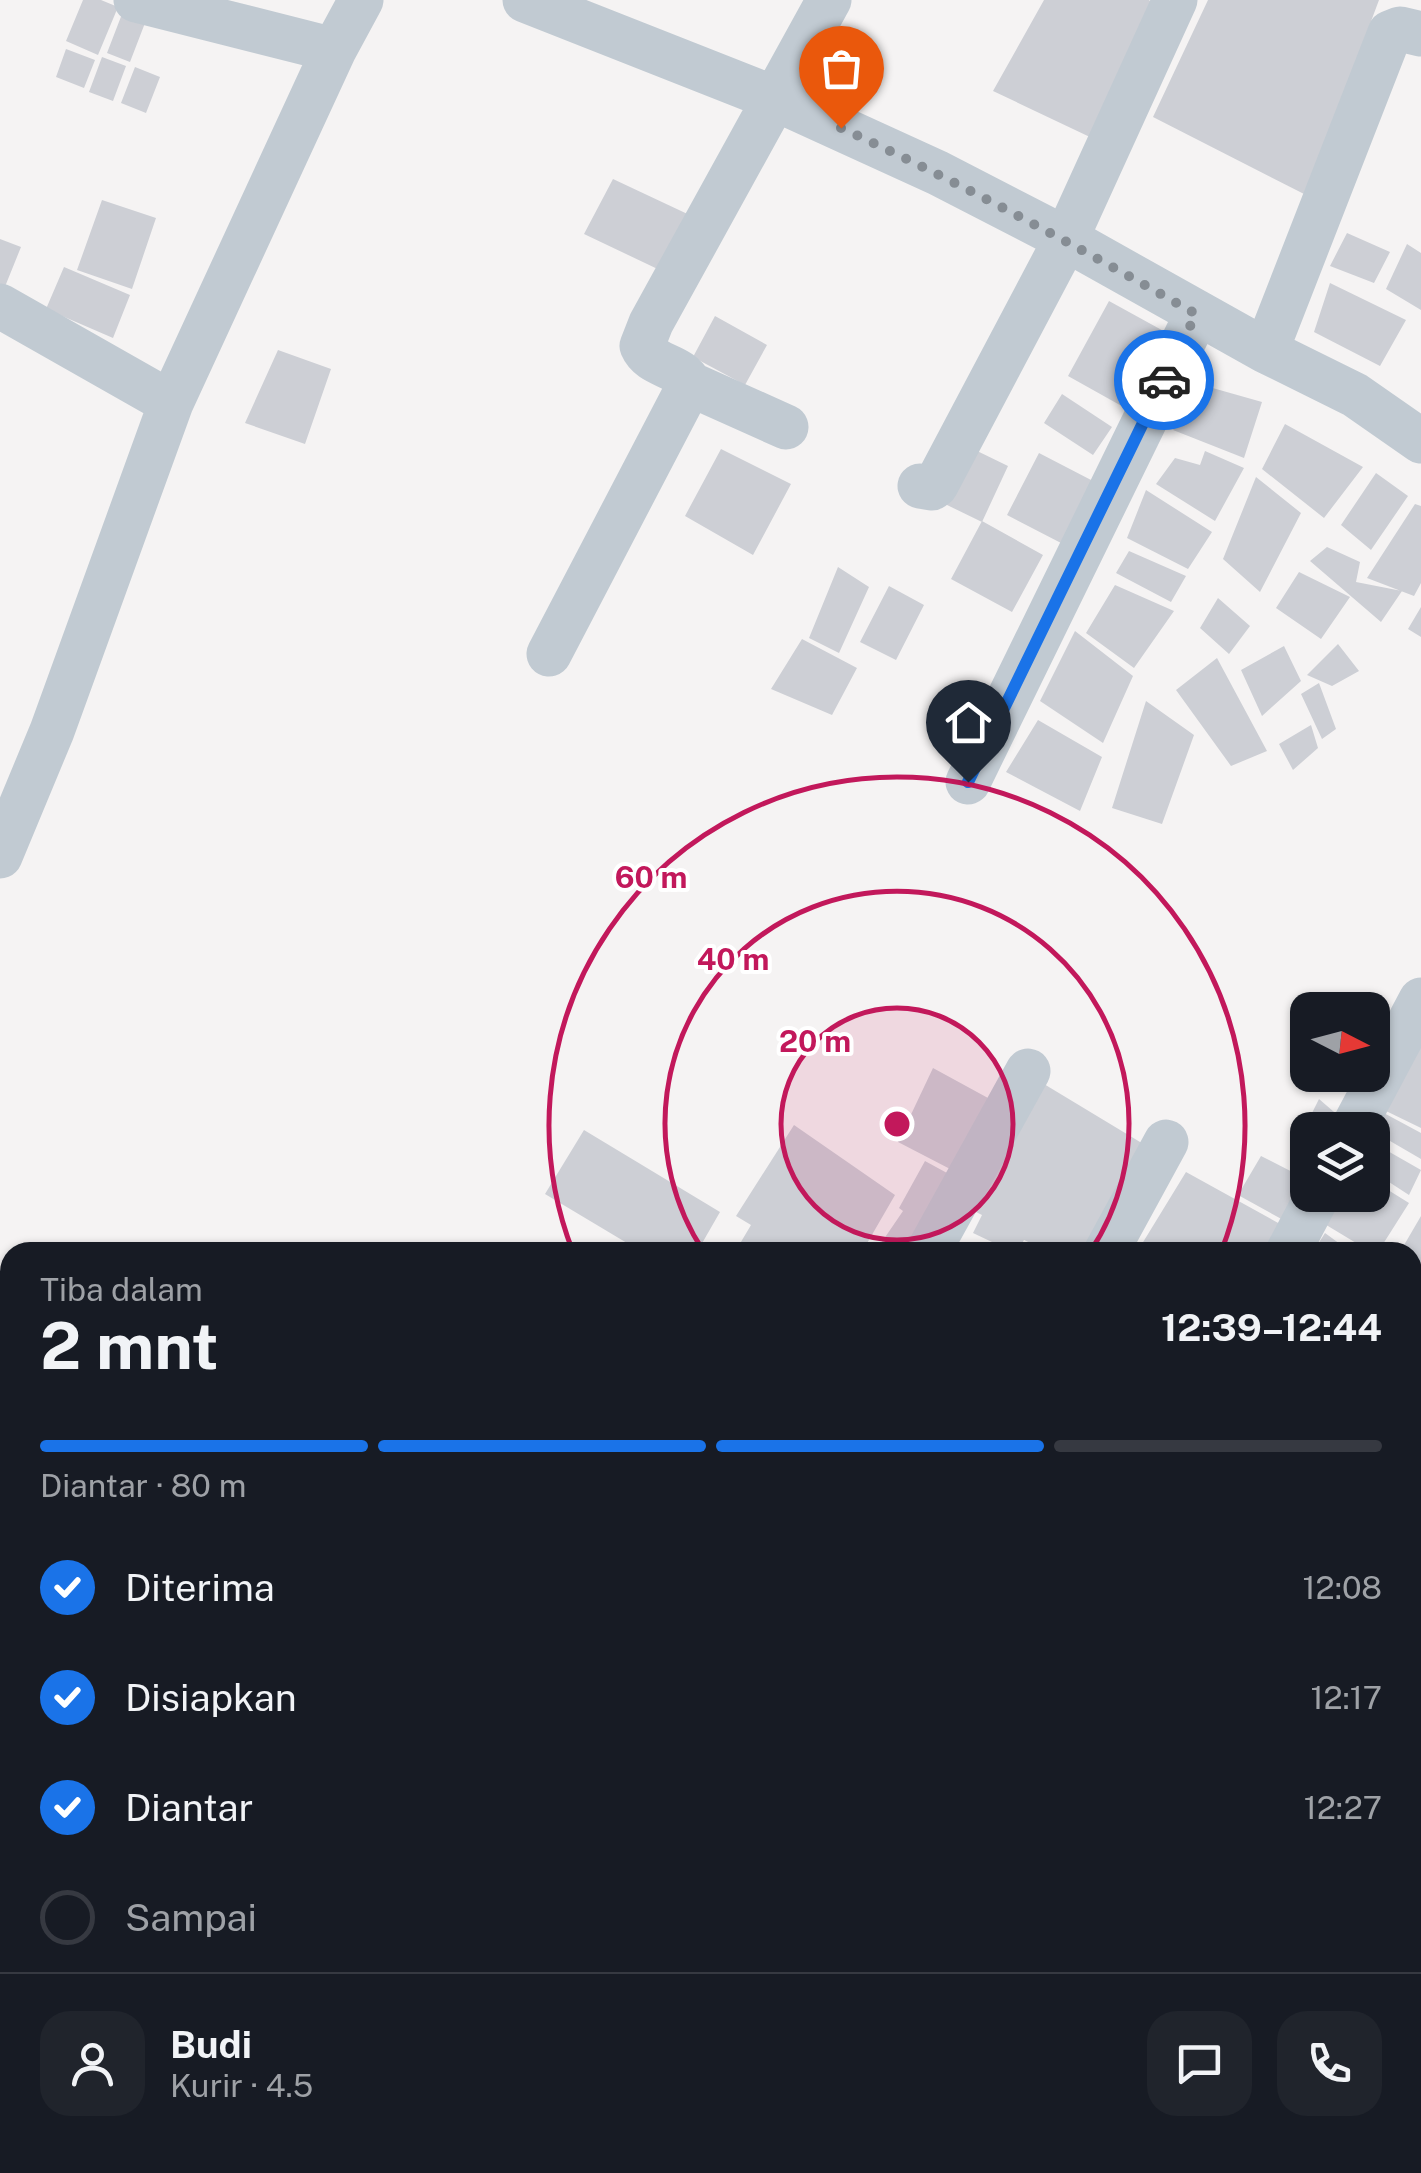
<!DOCTYPE html>
<html lang="id">
<head>
<meta charset="utf-8">
<style>
  body { margin:0; font-family:"Public Sans",sans-serif; background:#20242c; color:#f1f3f6; height:100vh; display:flex; flex-direction:column; font-size:38px; white-space:nowrap }
  * { box-sizing:border-box; margin:0 }
  p { font-size:32px; color:#9ea1a6 }
  .icon { flex:none; width:55px; height:55px; fill:none; stroke:currentColor; stroke-width:2; stroke-linecap:round; stroke-linejoin:round }
  .map { position:relative; flex:1; overflow:hidden }
  .panel { position:absolute; left:0px; top:1242px; width:1422px; height:932px; display:flex; flex-direction:column; background:#171b24; border-radius:30px 30px 0 0; box-shadow:0 2px 8px #0004 }
  .panel>* { flex:none }
  .needle { width:65px; rotate:96deg }
  .controls { position:absolute; left:1290px; top:992px; display:grid; gap:20px }
  .controls a { display:grid; place-items:center; width:100px; height:100px; border-radius:20px; background:#171b24; box-shadow:0 2px 8px #0004; font-size:50px }
  .pin { position:absolute; display:grid; place-items:center; width:85px; height:85px; color:#fff; margin:-102px -42px; border-radius:50% 50% 50% 0; rotate:-45deg; box-shadow:0 0 10px #0007 }
  .pin .icon { rotate:45deg }
  .courier { position:absolute; display:grid; place-items:center; width:100px; height:100px; margin:-50px; border:8px solid #1a73e8; border-radius:50%; background:#fff; color:#222; box-shadow:0 2px 12px #0007 }
  .headline em { font-style:normal; font-weight:700 }
  .headline div { display:flex; flex-direction:column-reverse }
  .headline { display:flex; align-items:center; justify-content:space-between; height:170px; padding:0 40px }
  h1 { font-size:65px; font-weight:700; line-height:75px }
  .bar { display:grid; grid-template-columns:repeat(4,1fr); gap:15px 10px; align-content:center; height:120px; padding:0 40px }
  .bar i { height:12px; border-radius:8px; background:#363941 }
  .bar .on { background:#1a73e8 }
  .bar p { grid-column:span 4 }
  .line { display:flex; align-items:center; gap:25px; padding:0 40px; border-top:2px solid #363941 }
  .line div { flex:1 }
  .round { display:grid; place-items:center; flex:none; width:105px; height:105px; border-radius:30px; background:#20242c }
  ol { padding:0 40px; list-style:none }
  li { display:flex; align-items:center; gap:30px; height:110px }
  li p { margin-inline-start:auto }
  li .icon { padding:10px; border-radius:50%; background:#1a73e8; color:#fff; stroke-width:4 }
  li:last-child { color:#9ea1a6 }
  li i { width:55px; height:55px; border:5px solid #363941; border-radius:50% }
  .map>svg:first-child { display:block }
  .building { fill:#cdcfd5 }
  .lines { fill:none; stroke-linecap:round; stroke-linejoin:round }
  .service { stroke:#c1cad2; stroke-width:22 }
  .minor { stroke:#c1cad2; stroke-width:45 }
  .done { stroke:#868d94; stroke-width:10; stroke-dasharray:0 18 }
  .route { stroke:#1a73e8; stroke-width:12 }
  .ring { fill:none; stroke:#c2185b; stroke-width:5 }
  .centre { fill:#c2185b; stroke:#fff; stroke-width:5 }
  .ring-label { font-size:30px; text-anchor:middle; font-weight:bold; fill:#c2185b; stroke:#fff; stroke-width:8; stroke-linejoin:round; paint-order:stroke }
</style>
</head>
<body>
<div class="map">
<svg width="1421" height="2173" viewBox="0 0 1421 2173">
  <rect width="100%" height="100%" fill="#f5f3f3"/>
  <path class="building" d="M83 0H101L118 7 98 55 66 41Z
    M1044 0H1149L1156 8 1092 138 993 91Z
    M1208 0H1379L1306 195 1153 117Z
    M122 14 145 23 130 62 107 53Z
    M66 49 95 60 84 88 56 77Z
    M102 57 126 66 113 101 89 92Z
    M135 67 160 77 146 113 121 103Z
    M613 179 696 218 666 273 584 234Z
    M102 200 156 218 132 289 77 270Z
    M1347 233 1390 252 1374 283 1330 266Z
    M0 239 21 247 0 299Z
    M1407 244 1421 253V310L1386 289Z
    M64 267 130 295 113 338 46 309Z
    M1330 283 1406 320 1380 366 1314 332Z
    M1109 301 1169 334 1127 409 1068 376Z
    M715 316 767 345 745 385 693 357Z
    M278 350 331 369 305 444 245 423Z
    M1202 385 1262 402 1244 458 1173 430Z
    M1062 394 1112 427 1093 455 1044 423Z
    M1285 424 1363 467 1324 518 1262 469Z
    M971 448 1008 466 982 522 945 504Z
    M721 449 791 484 753 555 685 516Z
    M1205 451 1244 468 1215 521 1156 484 1175 458 1200 465Z
    M1039 453 1093 481 1061 543 1007 515Z
    M1376 473 1408 496 1371 550 1341 525Z
    M1256 477 1301 513 1260 592 1223 559Z
    M1146 490 1212 532 1188 569 1127 538Z
    M1415 504 1421 506V583L1414 596 1367 578Z
    M982 521 1043 555 1012 612 951 579Z
    M1327 547 1360 562 1356 582 1402 591 1381 622 1310 561Z
    M1129 551 1186 576 1171 602 1116 573Z
    M838 567 869 587 839 653 809 638Z
    M1299 572 1350 597 1321 639 1276 608Z
    M1115 585 1174 611 1134 668 1086 633Z
    M889 586 924 605 896 660 860 642Z
    M1218 598 1250 626 1229 654 1200 628Z
    M1421 607V637L1408 629Z
    M1075 631 1133 676 1103 743 1040 701Z
    M802 639 857 668 832 715 771 689Z
    M1338 644 1359 671 1332 686 1307 675Z
    M1284 646 1301 681 1262 716 1241 670Z
    M1217 658 1267 751 1231 766 1176 690Z
    M1319 683 1336 729 1322 739 1301 694Z
    M1146 701 1194 735 1162 824 1112 808Z
    M1038 720 1102 757 1080 811 1006 772Z
    M1311 725 1318 748 1293 770 1279 744Z
    M1421 1041V1128L1386 1111Z
    M933 1068 988 1098 952 1170 898 1142Z
    M1034 1078 1145 1145 1083 1252H1050L1024 1240 1017 1252H1013L973 1233 982 1215 962 1205Z
    M1319 1099 1341 1118 1338 1130H1308V1135L1302 1133Z
    M1382 1112 1421 1133V1159L1378 1134Z
    M794 1125 895 1195 862 1252H735L751 1225 736 1216Z
    M584 1130 720 1212 697 1252H642L545 1194Z
    M1372 1142 1421 1170 1409 1195 1372 1171Z
    M1261 1156 1308 1180 1296 1227 1238 1195Z
    M925 1161 958 1179 915 1252H875L903 1211 899 1208Z
    M1186 1172 1291 1230 1279 1252H1137Z
    M1372 1180 1409 1203 1378 1252H1371L1323 1223 1337 1195H1372Z
    M1421 1216V1276L1412 1270V1252H1400Z
    M1325 1233 1351 1252H1313Z
    M10 1590V1654L0 1650V1609Z
    M0 1992 10 1997V2165H141L152 2173H24L0 2161Z
    M289 2165H346L343 2173H306Z
    M639 2165H723L721 2173H637Z
    M798 2165H856L884 2171 794 2173Z
    M895 2165H940L939 2173H893Z
    M949 2165H988L987 2173H948Z
    M1125 2165H1173L1171 2173H1123Z"/>
  <g class="lines">
    <path class="service" d="M189 2165 190 2173"/>
    <path class="minor" d="M136 0 334 50
      M525 0 776 99 938 173 1066 239 1266 351 1355 395 1421 441
      M0 306 171 403 334 50 361 0
      M1266 351 1390 33 1400 29 1421 34
      M786 427 690 384C680 364 651 367 642 346L651 323 829 0
      M920 486 932 488 936 485 1066 239 1175 0
      M549 654 690 384
      M968 782 1197 314
      M0 856 52 731 171 403
      M1352 1130 1421 1000
      M928 1252 1028 1071
      M1106 1252 1166 1142
      M1288 1252 1318 1195
      M1412 1368 1421 1352
      M1412 1483 1421 1487
      M0 1496 10 1501
      M1412 1572 1421 1555
      M1412 1949 1421 1932
      M1412 2045 1421 2041
      M245 2165 265 2173
      M759 2173 762 2165"/>
  </g>
  <g class="lines">
    <path class="done" d="M841 128C963 184 1080 248 1196 314L1164 380"/>
    <path class="route" d="M968 782 1164 380"/>
  </g>
  <circle cx="897" cy="1124" r="116" fill="#c2185b" fill-opacity=".12"/>
  <g class="ring">
    <circle cx="897" cy="1124" r="116"/>
    <path d="M704 1252A232 232 0 1 1 1090 1252"/>
    <path d="M573 1252A348 348 0 1 1 1221 1252"/>
  </g>
  <circle cx="897" cy="1124" r="15" class="centre"/>
  <g class="ring-label">
    <text x="651" y="888">60 m</text>
    <text x="733" y="970">40 m</text>
    <text x="815" y="1052">20 m</text>
  </g>
</svg>
<div class="controls">
<a><svg class="needle" viewBox="-14 -14 28 28"><path d="M0-13l5 13h-10z" fill="#e53935"/><path d="M0 13l5-13h-10z" fill="#9ea1a6"/></svg></a>
<a><svg class="icon" aria-label="layers" viewBox="0 0 24 24"><path d="M12 4l9 5-9 5-9-5zM3 14l9 5 9-5"/></svg></a>
</div>
<div class="pin" style="left:841px;top:128px;background:#ea580c"><svg class="icon" aria-label="bag" viewBox="0 0 24 24"><path d="M5 8h14l-1 12H6zM9 8a3 3 0 0 1 6 0"/></svg></div>
<div class="pin" style="left:968px;top:782px;background:#1f2937"><svg class="icon" aria-label="home" viewBox="0 0 24 24"><path d="M3 11l9-7 9 7M6 9v11h12V9"/></svg></div>
<div class="courier" style="left:1164px;top:380px"><svg class="icon" aria-label="car" viewBox="0 0 24 24"><path d="M5 17H2v-5l4-1 3-4h7l3 4 3 1v5h-3M9 17h6M6 11h13"/><circle cx="7" cy="17" r="2"/><circle cx="17" cy="17" r="2"/></svg></div>
<section class="panel">
<div class="headline"><div><h1>2 mnt</h1><p>Tiba dalam</p></div><em>12:39–12:44</em></div>
<div class="bar"><i class="on"></i><i class="on"></i><i class="on"></i><i></i><p>Diantar · 80 m</p></div>
<ol>
<li><svg class="icon" aria-label="check" viewBox="0 0 24 24"><path d="M5 12l5 5 9-10"/></svg>Diterima<p>12:08</p></li>
<li><svg class="icon" aria-label="check" viewBox="0 0 24 24"><path d="M5 12l5 5 9-10"/></svg>Disiapkan<p>12:17</p></li>
<li><svg class="icon" aria-label="check" viewBox="0 0 24 24"><path d="M5 12l5 5 9-10"/></svg>Diantar<p>12:27</p></li>
<li><i></i>Sampai</li>
</ol>
<div class="line" style="height:180px"><a class="round"><svg class="icon" aria-label="person" viewBox="0 0 24 24"><circle cx="12" cy="8" r="4"/><path d="M4 21q1-7 8-7t8 7"/></svg></a><div><b>Budi</b><p>Kurir · 4.5</p></div><a class="round"><svg class="icon" aria-label="chat" viewBox="0 0 24 24"><path d="M4 5h16v11H9l-5 4z"/></svg></a><a class="round"><svg class="icon" aria-label="phone" viewBox="0 0 24 24"><path d="M5 4h4l2 5-3 2q2 4 5 5l2-3 5 2v4C11 20 4 13 5 4z"/></svg></a></div>
</section>
</div>
</body>
</html>
